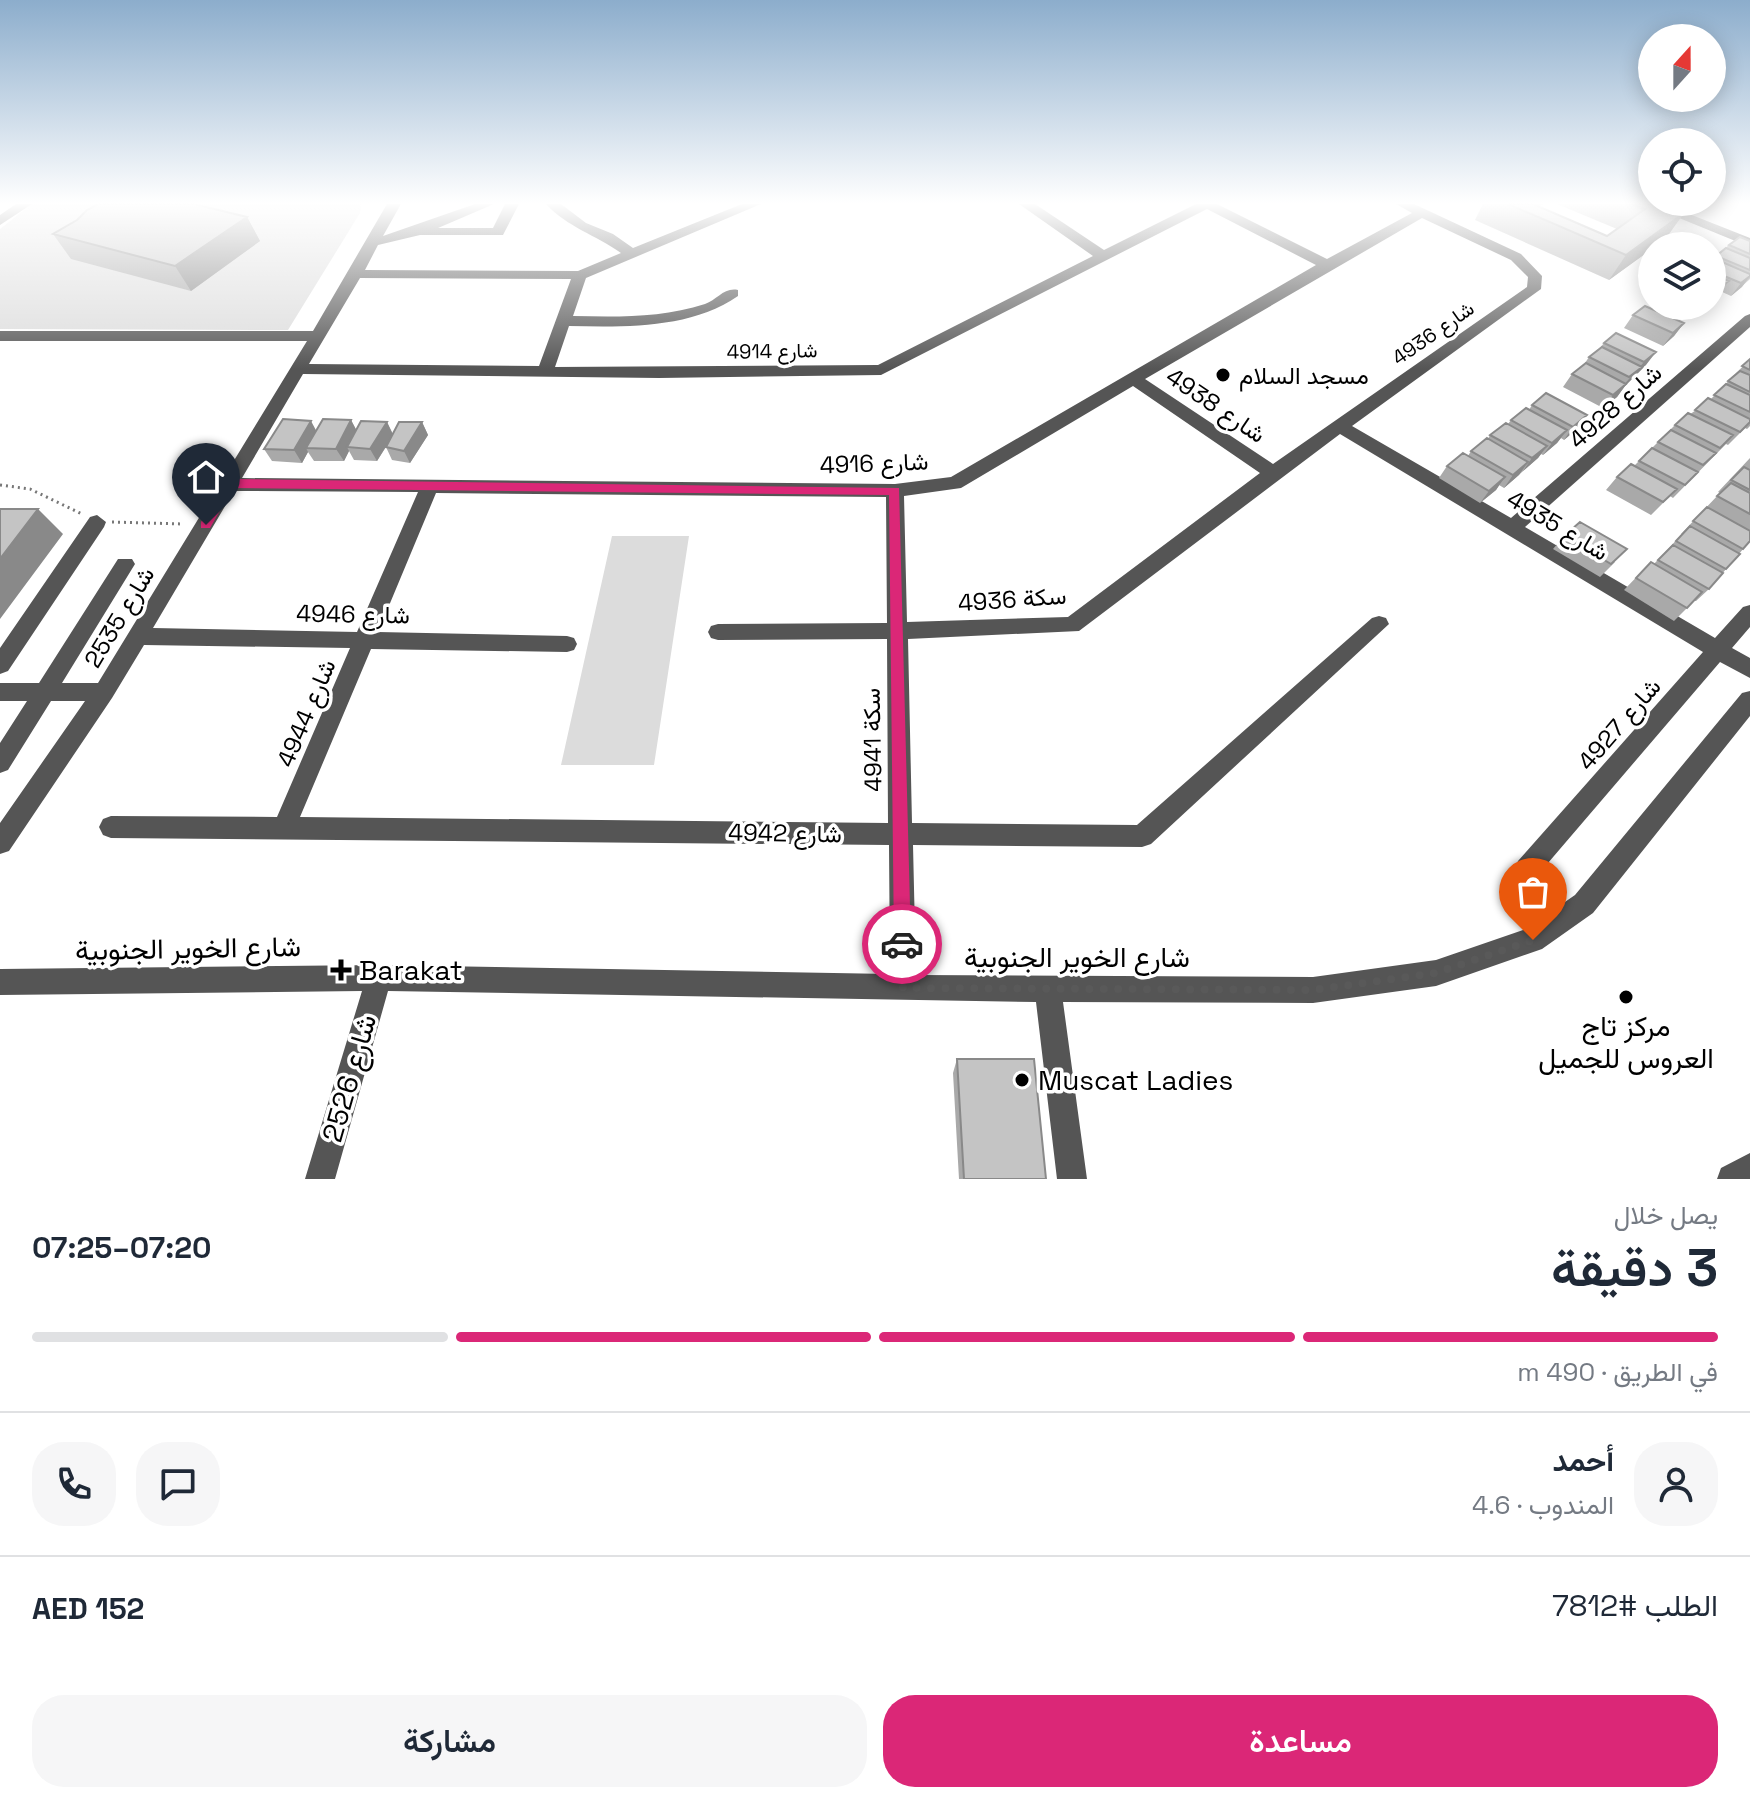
<!DOCTYPE html>
<html lang="ar">
<head>
<meta charset="utf-8">
<style>
  body { margin:0; font-family:"Space Grotesk",Vazirmatn,sans-serif; background:#f6f6f7; color:#1f2937; direction:rtl; height:100vh; display:flex; flex-direction:column; font-size:30px; white-space:nowrap }
  * { box-sizing:border-box; margin:0 }
  p { font-size:26px; color:#747a83 }
  .icon { flex:none; width:44px; height:44px; fill:none; stroke:currentColor; stroke-width:2; stroke-linecap:round; stroke-linejoin:round }
  .map { position:relative; height:1179px; overflow:hidden; direction:ltr }
  .panel { display:flex; flex-direction:column; background:#fff; flex:1 }
  .panel>* { flex:none }
  .needle { width:52px; rotate:21deg }
  .controls { position:absolute; left:1638px; top:24px; display:grid; gap:16px }
  .controls a { display:grid; place-items:center; width:88px; height:88px; border-radius:50%; background:#fff; box-shadow:0 4px 20px #0003; font-size:40px }
  .pin { position:absolute; display:grid; place-items:center; width:68px; height:68px; color:#fff; margin:-82px -34px; border-radius:50% 50% 50% 0; rotate:-45deg; box-shadow:0 0 8px #0007 }
  .pin .icon { rotate:45deg }
  .courier { position:absolute; display:grid; place-items:center; width:80px; height:80px; margin:-40px; border:6px solid #db2777; border-radius:50%; background:#fff; color:#222; box-shadow:0 2px 10px #0007 }
  .headline em { font-style:normal; font-weight:600 }
  .headline div { display:flex; flex-direction:column-reverse }
  .headline { display:flex; align-items:center; justify-content:space-between; height:136px; padding:0 32px }
  h1 { font-size:52px; font-weight:600; line-height:60px }
  .bar { display:grid; grid-template-columns:repeat(4,1fr); gap:12px 8px; align-content:center; height:96px; padding:0 32px }
  .bar i { height:10px; border-radius:6px; background:#e0e1e3 }
  .bar .selected { background:#db2777 }
  .bar p { grid-column:span 4 }
  .line { display:flex; align-items:center; gap:20px; padding:0 32px; border-top:2px solid #e0e1e3 }
  .line div { flex:1 }
  .round { display:grid; place-items:center; flex:none; width:84px; height:84px; border-radius:32px; background:#f6f6f7 }
  .primary-button { display:flex; gap:16px; margin-top:auto; padding:16px 32px }
  .primary-button a { flex:1; height:92px; border-radius:32px; background:#db2777; color:#fff; font-size:32px; font-weight:600; line-height:92px; text-align:center }
  .primary-button a+a { background:#f6f6f7; color:#1f2937 }
  .map>svg:first-child { display:block }
  .green { fill:#dcdcdc }
  .lines { fill:none; stroke-linecap:round; stroke-linejoin:round }
  .path { stroke:#777; stroke-width:3; stroke-dasharray:2 4; stroke-linecap:butt }
  .minor { fill:#555; fill-rule:evenodd }
  .wall { fill:#a9a9a9 }
  .shaded-wall { fill:#898989 }
  .building { fill:#c4c4c4; stroke:#898989; stroke-width:2 }
  .route { fill:#db2777 }
  .done { stroke:#595959; stroke-width:8; stroke-dasharray:0 14.4 }
  .poi-dot { fill:#000; stroke:#fff; stroke-width:3 }
  .labels { text-anchor:middle; dominant-baseline:central; stroke-width:7; stroke-linejoin:round; paint-order:stroke }
  .far-street-label { font-size:20px; fill:#000; stroke:#fff }
  .poi-label { font-size:24px; fill:#000; stroke:#fff; text-anchor:start }
  .street-label { font-size:24px; fill:#000; stroke:#fff }
  .near-street-label { font-size:28px; fill:#000; stroke:#fff }
  .near-poi-label { font-size:28px; fill:#000; stroke:#fff; text-anchor:start }
</style>
</head>
<body>
<div class="map">
<svg width="1750" height="1179" viewBox="0 0 1750 1179">
  <rect width="100%" height="100%" fill="#fff"/>
  <path class="green" d="M32 204H361L360 213 288 330 0 329V229Z
    M612 536H689L654 765H561Z"/>
  <g class="lines">
    <path class="path" d="M0 485 30 489 82 514
      M112 522 184 524"/>
    <path class="minor" d="M16 204H32L0 225V215Z
      M387 204H401L383 236 475 204H494L438 228H493L505 204H519L503 235H420L378 245 365 270 578 271 621 253C596 235 567 227 546 204H561L586 223 613 234 633 248 742 204H761L586 278 573 316C617 317 662 318 705 304 717 300 724 287 738 290V296C690 329 626 327 569 326L555 367 878 365 1093 256 1019 204H1035L1104 250 1196 204H1217L1327 259 1412 213 1396 204H1414L1521 254 1542 276 1541 289 1352 426 1511 518 1745 316 1750 314V327L1525 527 1715 638 1743 607 1750 605V627L1732 648 1750 658V678L1720 662 1536 877 1527 881 1518 877 1515 869 1518 861 1703 652 1340 434 1079 631 908 639 912 823 1137 825 1372 618 1379 616 1386 618 1389 624 1151 844 1142 847 913 845 916 975 1313 977 1436 960 1526 929 1575 895 1742 693 1750 691V716L1593 913 1542 949 1436 986 1313 1003 1063 1002 1087 1179H1057L1036 1002 388 991 335 1179H305L362 991 0 995V969L379 965 890 974 889 845 111 838 103 835 99 827 103 819 111 816 277 817 350 648 144 645 112 698 9 851 0 854V823L85 701H51L8 770 0 773V743L27 701H0V683H39L118 559H132L135 564 62 683H98L307 341H0V331H313ZM1207 209 1316 265 951 477 895 484 242 478 303 374 659 378 881 375ZM1422 218 1511 260 1528 277 1527 287 1273 464 1145 379ZM360 278 571 279 539 366 309 364ZM1133 386 1260 473 1068 617 907 622 904 496 961 488ZM234 491 418 492 357 632 153 628ZM436 493 886 497 887 623 718 624 711 626 708 632 711 638 718 640 887 639 888 823 300 817 371 649 567 652 574 650 577 644 574 638 567 636 378 632Z
      M1645 204H1664L1750 238V247Z
      M97 515 106 522 104 527 8 671 0 674V648L90 517Z
      M1750 1153V1179H1717L1721 1168Z"/>
  </g>
  <path class="wall" d="M1483 204H1543L1539 207 1607 236 1617 229 1557 204H1660L1684 213 1666 238 1609 280 1475 220Z
    M247 217 260 241 191 291 71 259 53 234 77 220Z
    M1750 241V279L1731 296 1720 291 1712 298V259L1729 245Z
    M1678 306H1702L1695 314Z
    M1633 315 1684 323 1674 336 1663 346 1624 328Z
    M1616 333 1646 365 1625 386 1617 397 1603 408 1563 387 1572 374 1583 366 1589 357 1599 349 1604 343Z
    M1750 359V426L1747 429 1745 428 1728 445 1726 444 1673 498 1670 496 1651 515 1606 490 1617 477 1634 466 1675 425 1710 400Z
    M1532 405 1578 428 1564 440 1561 438 1557 443 1543 455 1541 454 1538 458 1504 488 1499 485 1496 490 1480 503 1439 478 1447 466 1468 456 1471 451 1488 439 1490 435 1508 424 1511 420 1529 410Z
    M351 420 356 430 387 422 393 434 422 422 428 435 410 463 392 460 386 447 377 461 354 460 349 451 344 461H314L308 452 302 463 272 461 264 449Z
    M1750 458V541L1709 589 1696 601H1694L1674 621 1624 590 1651 562 1654 564 1682 534H1681L1720 493 1718 492Z
    M1564 536 1615 562 1600 577 1553 549Z
    M957 1059 1046 1179H959L953 1073Z"/>
  <path class="shaded-wall" d="M1684 213 1666 238 1656 246H1652V249L1609 280 1626 255Z
    M247 217 260 241 191 291 175 266Z
    M1750 276 1742 287 1731 296 1741 283Z
    M1729 281 1719 293 1712 298V296L1718 288Z
    M1684 323 1674 336 1663 346 1673 333Z
    M1656 352 1646 365 1625 386 1617 397 1603 408 1613 395 1621 388 1644 362Z
    M1587 415 1578 428 1564 440 1573 427Z
    M351 420 358 433 347 447 349 451 344 461 336 449Z
    M311 421 318 434 306 448 308 452 302 463 294 450Z
    M387 422 393 435 377 461 370 449Z
    M422 422 428 435 410 463 404 451Z
    M1567 430 1557 443 1543 455 1552 443Z
    M1547 446 1538 458 1523 471 1532 458Z
    M1528 462 1519 475 1504 488 1513 475Z
    M1505 477 1496 490 1480 503 1489 491Z
    M38 509 63 534 0 619V559Z"/>
  <path class="building" d="M98 204H194L247 217 175 266 53 234 77 220 87 210Z
    M1508 204H1533L1607 236 1645 209 1632 204H1660L1684 213 1626 255Z
    M1740 237 1750 241V254L1729 245Z
    M1726 248 1750 258V270L1716 256Z
    M1713 258 1750 274V276L1741 283 1712 271V259Z
    M1712 274 1729 281 1718 288 1712 286Z
    M1645 306 1684 323 1673 333 1633 315Z
    M1616 333 1656 352 1644 362 1604 343Z
    M1602 347 1642 367 1629 377 1589 357Z
    M1750 359V370L1742 366Z
    M1586 363 1626 384 1613 395 1572 374Z
    M1740 371 1750 375V392L1728 381Z
    M1726 384 1750 395V412L1714 395Z
    M1546 393 1587 415 1573 427 1532 405Z
    M1708 398 1750 419V422L1740 432 1695 410Z
    M1526 408 1567 430 1552 443 1511 420Z
    M1688 413 1733 435 1720 448 1675 425Z
    M283 419 311 421 294 450 264 449Z
    M323 419 351 420 336 449 306 448Z
    M361 421 387 422 370 449 347 447Z
    M399 422H422L404 451 386 447Z
    M1506 423 1547 446 1532 458 1490 435Z
    M1671 430 1716 453 1703 465 1658 442Z
    M1487 438 1528 462 1513 475 1471 451Z
    M1652 448 1698 472 1685 485 1639 461Z
    M1463 453 1505 477 1489 491 1447 466Z
    M1631 464 1677 489 1663 502 1617 477Z
    M1744 467 1750 470V490L1731 480Z
    M1731 483 1750 493V514L1717 496Z
    M1707 507 1750 531V541L1743 549 1693 521Z
    M0 509H38L0 559Z
    M1580 522 1627 549 1611 564 1564 536Z
    M1690 526 1740 554 1726 569 1676 541Z
    M1673 545 1723 573 1709 589 1658 560Z
    M1651 562 1702 592 1687 608 1636 578Z
    M957 1059H1034L1046 1179H964Z"/>
  <linearGradient id="sky" x2="0" y2="1"><stop stop-color="#8cadcc"/><stop offset="0.55" stop-color="#fff"/><stop offset="1" stop-color="#fff" stop-opacity="0"/></linearGradient>
  <rect width="1750" height="369" fill="url(#sky)"/>
  <path class="route" d="M229 479 899 488 911 944 908 950 902 953 896 950 894 944 889 495 233 488 210 528H201V522L225 481Z"/>
  <g class="lines">
    <path class="done" d="M902 944 903 988 1313 990 1436 973 1533 940"/>
  </g>
  <g class="poi-dot">
    <circle cx="1223" cy="375" r="8"/>
    <path d="M337 958h8v8h8v8h-8v8h-8v-8h-8v-8h8z"/>
    <circle cx="1626" cy="997" r="8"/>
    <circle cx="1022" cy="1080" r="8"/>
  </g>
  <g class="labels">
    <g class="far-street-label">
      <text transform="translate(1433 333) rotate(-35)">4936 شارع</text>
      <text transform="translate(772 351) rotate(-1)">4914 شارع</text>
    </g>
    <g class="poi-label">
      <text x="1239" y="375">مسجد السلام</text>
    </g>
    <g class="street-label">
      <text transform="translate(1216 405) rotate(34)">شارع 4938</text>
      <text transform="translate(1615 406) rotate(-41)">4928 شارع</text>
      <text transform="translate(874 463) rotate(-2)">4916 شارع</text>
      <text transform="translate(1558 525) rotate(31)">4935 شارع</text>
      <text transform="translate(1012 599) rotate(-4)">سكة 4936</text>
      <text transform="translate(353 614) rotate(1)">4946 شارع</text>
      <text transform="translate(119 617) rotate(-59)">2535 شارع</text>
      <text transform="translate(306 713) rotate(-67)">4944 شارع</text>
      <text transform="translate(1619 724) rotate(-49)">شارع 4927</text>
      <text transform="translate(872 740) rotate(-91)">سكة 4941</text>
      <text transform="translate(785 833) rotate(1)">4942 شارع</text>
    </g>
    <g class="near-street-label">
      <text transform="translate(188 948) rotate(-1)">شارع الخوير الجنوبية</text>
      <text x="1077" y="957">شارع الخوير الجنوبية</text>
      <text transform="translate(349 1078) rotate(-74)">2526 شارع</text>
    </g>
    <g class="near-poi-label">
      <text x="359" y="970">Barakat</text>
      <text x="1626" y="1026" text-anchor="middle">مركز تاج<tspan x="1626" dy="32">العروس للجميل</tspan></text>
      <text x="1038" y="1080">Muscat Ladies</text>
    </g>
  </g>
</svg>
<div class="controls">
<a><svg class="needle" viewBox="-14 -14 28 28"><path d="M0-13l5 13h-10z" fill="#e53935"/><path d="M0 13l5-13h-10z" fill="#747a83"/></svg></a>
<a><svg class="icon" aria-label="locate" viewBox="0 0 24 24"><circle cx="12" cy="12" r="6"/><path d="M12 2v4M12 18v4M2 12h4M18 12h4"/></svg></a>
<a><svg class="icon" aria-label="layers" viewBox="0 0 24 24"><path d="M12 4l9 5-9 5-9-5zM3 14l9 5 9-5"/></svg></a>
</div>
<div class="pin" style="left:1533px;top:940px;background:#ea580c"><svg class="icon" aria-label="bag" viewBox="0 0 24 24"><path d="M5 8h14l-1 12H6zM9 8a3 3 0 0 1 6 0"/></svg></div>
<div class="pin" style="left:206px;top:525px;background:#1f2937"><svg class="icon" aria-label="home" viewBox="0 0 24 24"><path d="M3 11l9-7 9 7M6 9v11h12V9"/></svg></div>
<div class="courier" style="left:902px;top:944px"><svg class="icon" aria-label="car" viewBox="0 0 24 24"><path d="M5 17H2v-5l4-1 3-4h7l3 4 3 1v5h-3M9 17h6M6 11h13"/><circle cx="7" cy="17" r="2"/><circle cx="17" cy="17" r="2"/></svg></div>
</div>
<section class="panel">
<div class="headline"><div><h1>3 دقيقة</h1><p>يصل خلال</p></div><em>07:20–07:25</em></div>
<div class="bar"><i class="selected"></i><i class="selected"></i><i class="selected"></i><i></i><p>في الطريق · 490 m</p></div>
<div class="line" style="height:144px"><a class="round"><svg class="icon" aria-label="person" viewBox="0 0 24 24"><circle cx="12" cy="8" r="4"/><path d="M4 21q1-7 8-7t8 7"/></svg></a><div><b>أحمد</b><p>المندوب · 4.6</p></div><a class="round"><svg class="icon" aria-label="chat" viewBox="0 0 24 24"><path d="M4 5h16v11H9l-5 4z"/></svg></a><a class="round"><svg class="icon" aria-label="phone" viewBox="0 0 24 24"><path d="M5 4h4l2 5-3 2q2 4 5 5l2-3 5 2v4C11 20 4 13 5 4z"/></svg></a></div>
<div class="line" style="height:104px"><div>الطلب #7812</div><b>AED 152</b></div>
<div class="primary-button"><a>مساعدة</a><a>مشاركة</a></div>
</section>
</body>
</html>
